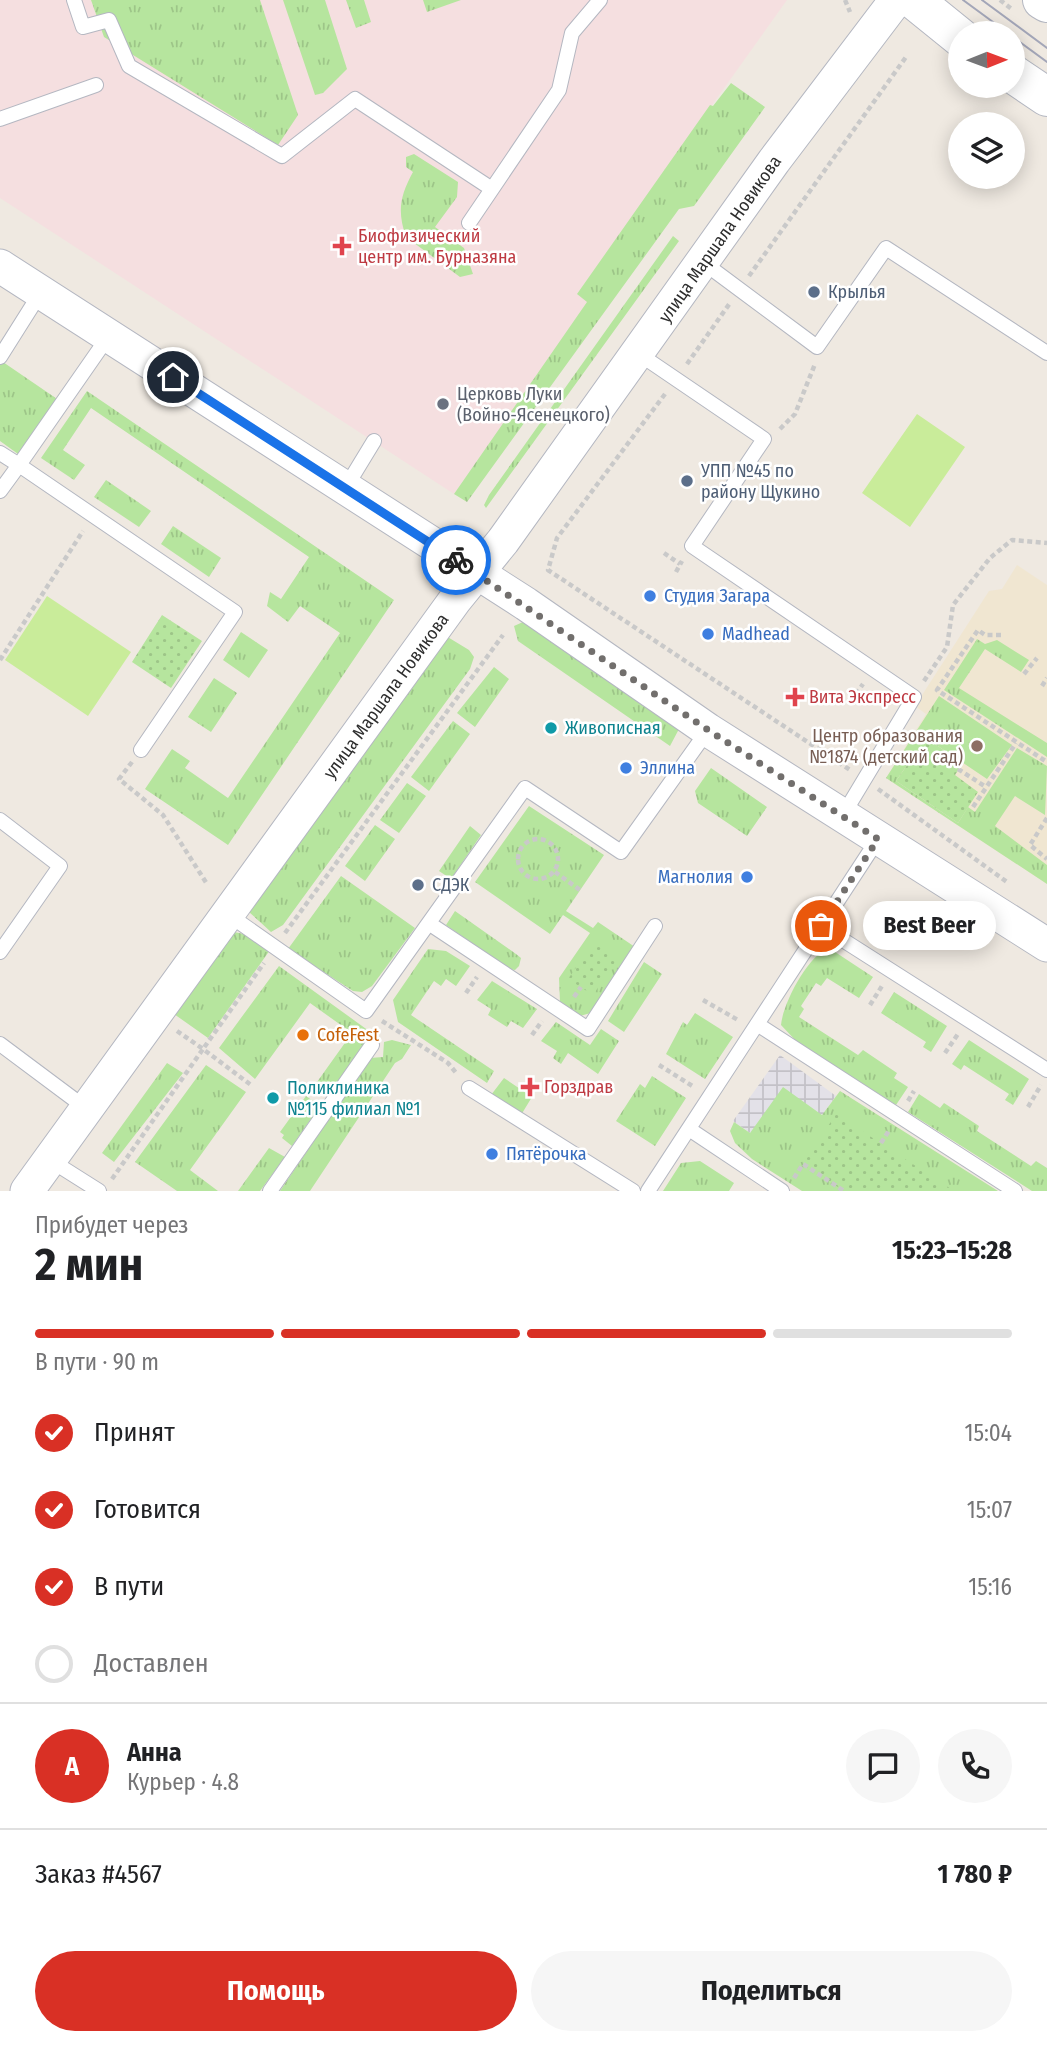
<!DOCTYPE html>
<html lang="ru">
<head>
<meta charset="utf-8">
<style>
  body { margin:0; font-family:"Fira Sans Condensed",sans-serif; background:#f6f6f6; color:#202124; height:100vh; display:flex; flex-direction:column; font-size:26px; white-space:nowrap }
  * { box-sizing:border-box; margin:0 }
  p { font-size:23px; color:#757577 }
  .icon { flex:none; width:38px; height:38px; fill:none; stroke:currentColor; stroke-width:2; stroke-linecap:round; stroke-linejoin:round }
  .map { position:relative; height:1191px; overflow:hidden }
  .sheet { display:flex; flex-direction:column; background:#fff; flex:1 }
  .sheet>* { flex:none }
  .needle { width:46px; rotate:89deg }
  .fabs { position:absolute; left:948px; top:21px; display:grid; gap:14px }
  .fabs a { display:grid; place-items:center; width:77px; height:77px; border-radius:50%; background:#fff; box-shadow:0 4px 18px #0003; font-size:35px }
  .pin { position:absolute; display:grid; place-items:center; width:60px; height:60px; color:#fff; margin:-30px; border:4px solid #fff; border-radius:50%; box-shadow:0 2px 7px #0007 }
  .courier { position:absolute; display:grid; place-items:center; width:70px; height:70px; margin:-35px; border:5px solid #1a73e8; border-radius:50%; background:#fff; color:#222; box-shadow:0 2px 9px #0007 }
  .bubble { position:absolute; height:49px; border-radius:24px; background:#fff; box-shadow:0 4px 18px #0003; font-size:23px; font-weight:700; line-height:49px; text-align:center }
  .summary em { font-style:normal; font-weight:700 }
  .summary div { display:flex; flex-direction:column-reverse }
  .summary { display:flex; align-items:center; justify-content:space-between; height:119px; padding:0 35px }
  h1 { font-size:46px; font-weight:700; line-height:52px }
  .bar { display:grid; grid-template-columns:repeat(4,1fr); gap:10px 7px; align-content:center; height:84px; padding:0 35px }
  .bar i { height:9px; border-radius:5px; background:#e0e0e0 }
  .bar .current { background:#d93025 }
  .bar p { grid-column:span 4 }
  .line { display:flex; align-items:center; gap:18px; padding:0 35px; border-top:2px solid #e0e0e0 }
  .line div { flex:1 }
  .round { display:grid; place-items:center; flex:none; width:74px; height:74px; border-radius:37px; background:#f6f6f6 }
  ol { padding:0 35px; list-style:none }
  li { display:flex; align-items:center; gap:21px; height:77px }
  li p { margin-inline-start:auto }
  li .icon { padding:7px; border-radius:50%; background:#d93025; color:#fff; stroke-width:4 }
  li:last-child { color:#757577 }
  li i { width:38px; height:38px; border:4px solid #e0e0e0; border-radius:50% }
  .primary-button { display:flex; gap:14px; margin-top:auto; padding:14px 35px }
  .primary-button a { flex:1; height:80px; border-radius:42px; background:#d93025; color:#fff; font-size:28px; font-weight:700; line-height:80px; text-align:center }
  .primary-button a+a { background:#f6f6f6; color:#202124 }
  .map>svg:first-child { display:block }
  .industrial { fill:url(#industrial-grid) }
  .education { fill:#f0e6d1 }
  .medical { fill:#f5dfe0 }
  .grass { fill:url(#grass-tufts) }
  .park { fill:url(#park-dots) }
  .pitch { fill:#c9ec9a }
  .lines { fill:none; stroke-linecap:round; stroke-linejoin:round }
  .service-casing { stroke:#b4b7c1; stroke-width:16 }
  .tertiary-casing { stroke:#b4b7c1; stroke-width:35 }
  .secondary-casing { stroke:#b4b7c1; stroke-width:40 }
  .path { stroke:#c9c9c9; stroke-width:4.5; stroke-dasharray:5 3.5; stroke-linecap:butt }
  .service { stroke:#fff; stroke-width:14 }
  .tertiary { stroke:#fff; stroke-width:33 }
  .secondary { stroke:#fff; stroke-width:38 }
  .tram { stroke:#a3a6b8; stroke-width:2 }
  .done { stroke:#726f6d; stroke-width:7; stroke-dasharray:0 12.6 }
  .route { stroke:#1a73e8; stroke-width:9 }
  .health-dot { fill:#e0444e; stroke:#fff; stroke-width:2.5 }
  .service-dot { fill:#5c6f8a; stroke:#fff; stroke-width:2.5 }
  .worship-dot { fill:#6b7280; stroke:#fff; stroke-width:2.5 }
  .shop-dot { fill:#3f7fe0; stroke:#fff; stroke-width:2.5 }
  .culture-dot { fill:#0f9aa8; stroke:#fff; stroke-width:2.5 }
  .education-dot { fill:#8d6e63; stroke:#fff; stroke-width:2.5 }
  .food-dot { fill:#e8710a; stroke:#fff; stroke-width:2.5 }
  .labels { text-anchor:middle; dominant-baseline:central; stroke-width:5; stroke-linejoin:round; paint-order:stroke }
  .health-label { font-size:18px; fill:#be3a42; stroke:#fff; text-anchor:start }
  .street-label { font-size:18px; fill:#2e2e2e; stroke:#fff }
  .service-label { font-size:18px; fill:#4e5e75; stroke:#fff; text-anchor:start }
  .worship-label { font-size:18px; fill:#5b616d; stroke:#fff; text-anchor:start }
  .shop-label { font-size:18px; fill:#366cbe; stroke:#fff; text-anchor:start }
  .culture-label { font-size:18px; fill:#0d838f; stroke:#fff; text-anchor:start }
  .education-label { font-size:18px; fill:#785e54; stroke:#fff; text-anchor:end }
  .food-label { font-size:18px; fill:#c56008; stroke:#fff; text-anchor:start }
</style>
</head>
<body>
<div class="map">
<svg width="1047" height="1191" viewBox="0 0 1047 1191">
  <defs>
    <pattern id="industrial-grid" width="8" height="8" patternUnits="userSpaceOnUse" patternTransform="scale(1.75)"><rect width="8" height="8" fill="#e3e1e8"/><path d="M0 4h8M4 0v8" fill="none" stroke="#c3c1c7"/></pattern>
    <pattern id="grass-tufts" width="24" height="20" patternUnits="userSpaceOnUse" patternTransform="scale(1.75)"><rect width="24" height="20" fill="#b6e59e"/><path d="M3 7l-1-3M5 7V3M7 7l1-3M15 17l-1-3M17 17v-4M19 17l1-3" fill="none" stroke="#9dc588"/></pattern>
    <pattern id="park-dots" width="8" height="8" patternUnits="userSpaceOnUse" patternTransform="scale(1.75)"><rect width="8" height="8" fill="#b6e59e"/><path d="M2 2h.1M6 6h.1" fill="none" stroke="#9dc588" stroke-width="1.8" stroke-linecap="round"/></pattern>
  </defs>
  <rect width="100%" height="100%" fill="#efe9e1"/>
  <path class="industrial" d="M780 1055 836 1096 822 1115 750 1133 733 1121Z"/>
  <path class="education" d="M1017 565 1047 585V884L886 778 926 714 915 706 989 591 1002 589Z"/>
  <path class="medical" d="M0 0H787L577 294 588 302 454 494 0 198Z"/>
  <path class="grass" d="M91 0H260L298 115 278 145 104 37Z
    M283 0H325L347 69 323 93 315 95Z
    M346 0H364L371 22 356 28Z
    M423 0H461L427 12Z
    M731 83 765 107 694 206 679 209 467 502 454 494 587 302 577 294 710 105 713 106Z
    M414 154 458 182 457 197 435 227 464 248 473 274 460 277 406 237C397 211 400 196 413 172L406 167V157Z
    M673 236 679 241 486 508 484 505 489 495Z
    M0 360 63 403 25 459 0 441Z
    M87 391 394 600 228 845 145 789 172 749 190 761 185 768 228 798 340 633 300 606 288 622 267 606 270 592 281 599 309 557 91 408 63 450 85 465 74 480 41 458Z
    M106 480 151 511 139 527 94 497Z
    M173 526 221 558 209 577 161 544Z
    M523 622 679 729 670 746 518 641 514 626Z
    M241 632 268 650 249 678 223 660Z
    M446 636 469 650 474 657 470 669 283 925 271 932 249 912Z
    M977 639 985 644 997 640 1029 660 1021 672 985 649 959 688 1047 743V757L944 690Z
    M494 667 509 679 475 727 457 713Z
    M214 678 237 693 211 732 188 717Z
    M939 696 1012 745 987 779 926 738 896 781 958 823 968 807 975 812 1017 748 1047 766 1045 815 1015 796 995 826 1047 865V884L886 778Z
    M453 721 470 734 429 791 411 777Z
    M711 768 767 807 747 836 698 803 695 791Z
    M407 783 426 796 399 833 380 820Z
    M529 806 604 855 566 911 593 928 598 922 635 947 594 1012 580 1016 560 1002 559 978 590 933 563 915 550 934 475 882Z
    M375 825 395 839 365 881 345 866Z
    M470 826 481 835 451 879 439 871Z
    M341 876 415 928 372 986 362 992 353 991 288 949Z
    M455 911 516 954 521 958 519 966 515 970 509 969 446 925Z
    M234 932 249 935 270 950 208 1038 174 1014Z
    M829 948 873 977 859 998 827 978 821 986 816 983 801 1006 804 1009 799 1017 858 1055 863 1050 897 1073 894 1078 908 1087 896 1105 798 1043 781 1025C783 1003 808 955 829 948Z
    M428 949 446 951 470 966 456 986 446 979 441 986 434 981 411 1015 494 1071 487 1083 398 1022 393 1000Z
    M644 962 662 974 624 1032 608 1021Z
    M279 966 369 1031 370 1038 329 1095 319 1088 321 1085 317 1082 352 1033 310 1003 255 1079 219 1048Z
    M492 981 537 1009 523 1028 511 1021 507 1027 488 1015 491 1009 477 1000Z
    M894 992 947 1026 931 1052 923 1047 926 1042 881 1013Z
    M695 1013 733 1037 705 1079 666 1054 683 1022 687 1025Z
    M556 1022 590 1045 601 1029 619 1041 598 1074 568 1053 561 1064 553 1058 557 1051 541 1041Z
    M392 1040 411 1045 402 1059 395 1063 310 1191H280L370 1058 383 1057 384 1042Z
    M969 1040 1029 1079 1013 1105 1005 1100 1009 1094 964 1065 961 1070 952 1064Z
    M167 1063 183 1073 114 1162 102 1153Z
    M206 1065 246 1092 190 1170 218 1191H177L135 1162Z
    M652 1076 686 1098 655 1146 616 1121 640 1084 645 1088Z
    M504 1078 532 1097 521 1115 491 1095Z
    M783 1087 822 1115 840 1091 998 1191H802L752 1159 735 1143 730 1131 734 1122 750 1133Z
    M919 1094 940 1108 944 1103 979 1126 977 1131 1031 1166 1036 1161 1047 1168V1191H1032L908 1112Z
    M306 1096 320 1106 292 1146 282 1138 284 1135 280 1132Z
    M269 1148 285 1157 260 1191H238Z
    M700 1161 734 1183 729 1191H663L681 1163Z"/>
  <path class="park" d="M162 615 202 641 171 688 132 662Z
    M926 738 963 763 955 775 978 792 958 823 896 781Z
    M594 942 618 958 593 995 568 979Z
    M836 1114 954 1191H844L803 1164Z"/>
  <path class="pitch" d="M917 414 965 447 910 527 862 493Z
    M47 596 131 652 88 716 5 660Z"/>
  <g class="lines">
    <defs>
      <path id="service" d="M74 0 83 27 109 20 129 66 282 156 355 99 492 189
        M0 119 96 85
        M469 223 559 90 572 33 600 0
        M704 263 817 347 886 248 1047 353
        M108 337 19 465 235 612 141 750
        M639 354 764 439 692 546 914 697 843 815
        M0 357 41 292
        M0 453 19 465 0 491
        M346 487 374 441
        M0 820 60 866 0 952
        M229 915 366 1011 525 788 621 852 708 730
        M430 924 588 1029 655 926
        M821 926 1047 1070
        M757 1024 1015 1191
        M0 1044 87 1109
        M469 1088 633 1191
        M689 1129 782 1191
        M50 1160 99 1191
        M270 1191 372 1045
        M648 1191 878 839"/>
      <path id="tertiary" d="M0 266 526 604 708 730 1047 945
        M27 1191 455 600 503 541 774 161 896 0"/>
      <path id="secondary" d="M914 0 961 38
        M1042 0 1047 3
        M1013 74 1047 97"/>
    </defs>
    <use href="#service" class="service-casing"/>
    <use href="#tertiary" class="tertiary-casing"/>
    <use href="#secondary" class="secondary-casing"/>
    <path class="path" d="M845 0 850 12
      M1000 0 1013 10
      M749 276 906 57
      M687 364 730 303
      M665 394 557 538 548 570 850 770
      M780 429 795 414 815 364
      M664 553 680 564
      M676 572 682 561
      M1001 635H985L978 630 937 690 1047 762
      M0 660 83 531
      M1024 674 1037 658
      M924 681 947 647 953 605 990 558 1012 540 1047 543
      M1042 686 1047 678
      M856 694 863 684
      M132 762 119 779 163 815 207 884
      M958 769 986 787
      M878 789 1007 882
      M973 807 1016 743
      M1047 818 1030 845 1047 859
      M518 859a20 20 0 1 1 40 0a20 20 0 1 1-40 0Z
      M555 872 580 890
      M285 933 503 635
      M466 993 477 977
      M574 997 581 987
      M703 1000 738 1020
      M870 1005 882 986
      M382 1021 448 1063 457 1074
      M177 1031 203 1049 264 963
      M532 1035 542 1021
      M945 1053 958 1034
      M659 1065 694 1087
      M908 1101 914 1091
      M1028 1107 1041 1085
      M881 1143 890 1129
      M794 1178 803 1164 844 1191
      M112 1179 203 1049 251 1085"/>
    <use href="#service" class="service"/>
    <use href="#tertiary" class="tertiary"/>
    <use href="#secondary" class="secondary"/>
    <path class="tram" d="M963 0 1008 33
      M982 0 1047 48
      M1013 37 1047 62"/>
  </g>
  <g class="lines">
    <path class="done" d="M456 560 708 730 878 839 821 926"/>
    <path class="route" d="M173 377 456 560"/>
  </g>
  <g class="health-dot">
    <path d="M338.5 235.5h7v7h7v7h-7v7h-7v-7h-7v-7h7z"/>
    <path d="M791.5 686.5h7v7h7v7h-7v7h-7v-7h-7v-7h7z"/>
    <path d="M526.5 1076.5h7v7h7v7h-7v7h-7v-7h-7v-7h7z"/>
  </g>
  <g class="service-dot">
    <circle cx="814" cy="292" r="7"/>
    <circle cx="687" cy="481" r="7"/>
    <circle cx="418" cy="885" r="7"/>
  </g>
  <circle class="worship-dot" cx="443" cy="404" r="7"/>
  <g class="shop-dot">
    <circle cx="650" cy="596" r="7"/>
    <circle cx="708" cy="634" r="7"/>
    <circle cx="626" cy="768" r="7"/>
    <circle cx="747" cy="877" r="7"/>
    <circle cx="492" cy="1154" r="7"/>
  </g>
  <g class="culture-dot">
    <circle cx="551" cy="728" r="7"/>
    <circle cx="273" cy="1098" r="7"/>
  </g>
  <circle class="education-dot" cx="977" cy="746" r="7"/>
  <circle class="food-dot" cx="303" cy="1035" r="7"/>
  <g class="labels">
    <g class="health-label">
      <text x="358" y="236">Биофизический<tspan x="358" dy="21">центр им. Бурназяна</tspan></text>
      <text x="809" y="697">Вита Экспресс</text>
      <text x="544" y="1087">Горздрав</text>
    </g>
    <g class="street-label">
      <text transform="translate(720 239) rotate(-55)">улица Маршала Новикова</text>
      <text transform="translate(386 696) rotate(-54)">улица Маршала Новикова</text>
    </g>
    <g class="service-label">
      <text x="828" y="292">Крылья</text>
      <text x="701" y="471">УПП №45 по<tspan x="701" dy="21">району Щукино</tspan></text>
      <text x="432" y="885">СДЭК</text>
    </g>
    <g class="worship-label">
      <text x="457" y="394">Церковь Луки<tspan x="457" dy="21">(Войно-Ясенецкого)</tspan></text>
    </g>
    <g class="shop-label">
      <text x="664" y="596">Студия Загара</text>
      <text x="722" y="634">Madhead</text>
      <text x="640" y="768">Эллина</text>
      <text x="733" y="877" text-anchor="end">Магнолия</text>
      <text x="506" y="1154">Пятёрочка</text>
    </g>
    <g class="culture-label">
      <text x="565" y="728">Живописная</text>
      <text x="287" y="1088">Поликлиника<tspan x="287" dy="21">№115 филиал №1</tspan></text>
    </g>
    <g class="education-label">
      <text x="963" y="736">Центр образования<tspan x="963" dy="21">№1874 (детский сад)</tspan></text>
    </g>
    <g class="food-label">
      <text x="317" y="1035">CofeFest</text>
    </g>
  </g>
</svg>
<div class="fabs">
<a><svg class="needle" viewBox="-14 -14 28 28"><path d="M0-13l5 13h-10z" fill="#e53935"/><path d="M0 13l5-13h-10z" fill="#757577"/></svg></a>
<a><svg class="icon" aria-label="layers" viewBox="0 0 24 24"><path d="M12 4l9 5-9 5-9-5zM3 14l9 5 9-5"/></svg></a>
</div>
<div class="pin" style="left:821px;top:926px;background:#ea580c"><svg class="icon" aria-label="bag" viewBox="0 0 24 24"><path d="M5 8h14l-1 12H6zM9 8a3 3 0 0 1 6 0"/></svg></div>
<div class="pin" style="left:173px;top:377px;background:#1f2937"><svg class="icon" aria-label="home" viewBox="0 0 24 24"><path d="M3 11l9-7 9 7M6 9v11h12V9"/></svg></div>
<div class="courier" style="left:456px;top:560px"><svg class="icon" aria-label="bike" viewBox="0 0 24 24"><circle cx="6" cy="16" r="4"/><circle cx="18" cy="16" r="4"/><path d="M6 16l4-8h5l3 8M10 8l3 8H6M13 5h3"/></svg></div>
<div class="bubble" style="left:863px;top:901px;width:133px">Best Beer</div>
</div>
<section class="sheet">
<div class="summary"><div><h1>2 мин</h1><p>Прибудет через</p></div><em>15:23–15:28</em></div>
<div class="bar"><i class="current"></i><i class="current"></i><i class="current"></i><i></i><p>В пути · 90 m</p></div>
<ol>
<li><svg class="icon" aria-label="check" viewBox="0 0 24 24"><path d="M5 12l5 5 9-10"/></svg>Принят<p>15:04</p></li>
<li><svg class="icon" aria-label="check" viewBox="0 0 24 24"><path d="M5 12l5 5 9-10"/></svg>Готовится<p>15:07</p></li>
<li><svg class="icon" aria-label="check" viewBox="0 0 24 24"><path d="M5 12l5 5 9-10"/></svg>В пути<p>15:16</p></li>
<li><i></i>Доставлен</li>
</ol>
<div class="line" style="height:126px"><b class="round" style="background:#d93025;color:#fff">А</b><div><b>Анна</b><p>Курьер · 4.8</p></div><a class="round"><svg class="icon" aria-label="chat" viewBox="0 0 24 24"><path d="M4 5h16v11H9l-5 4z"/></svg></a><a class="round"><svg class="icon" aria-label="phone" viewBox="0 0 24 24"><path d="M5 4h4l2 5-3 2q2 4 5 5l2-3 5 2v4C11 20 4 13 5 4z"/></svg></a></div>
<div class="line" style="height:91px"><div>Заказ #4567</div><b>1 780 ₽</b></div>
<div class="primary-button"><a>Помощь</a><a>Поделиться</a></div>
</section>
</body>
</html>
